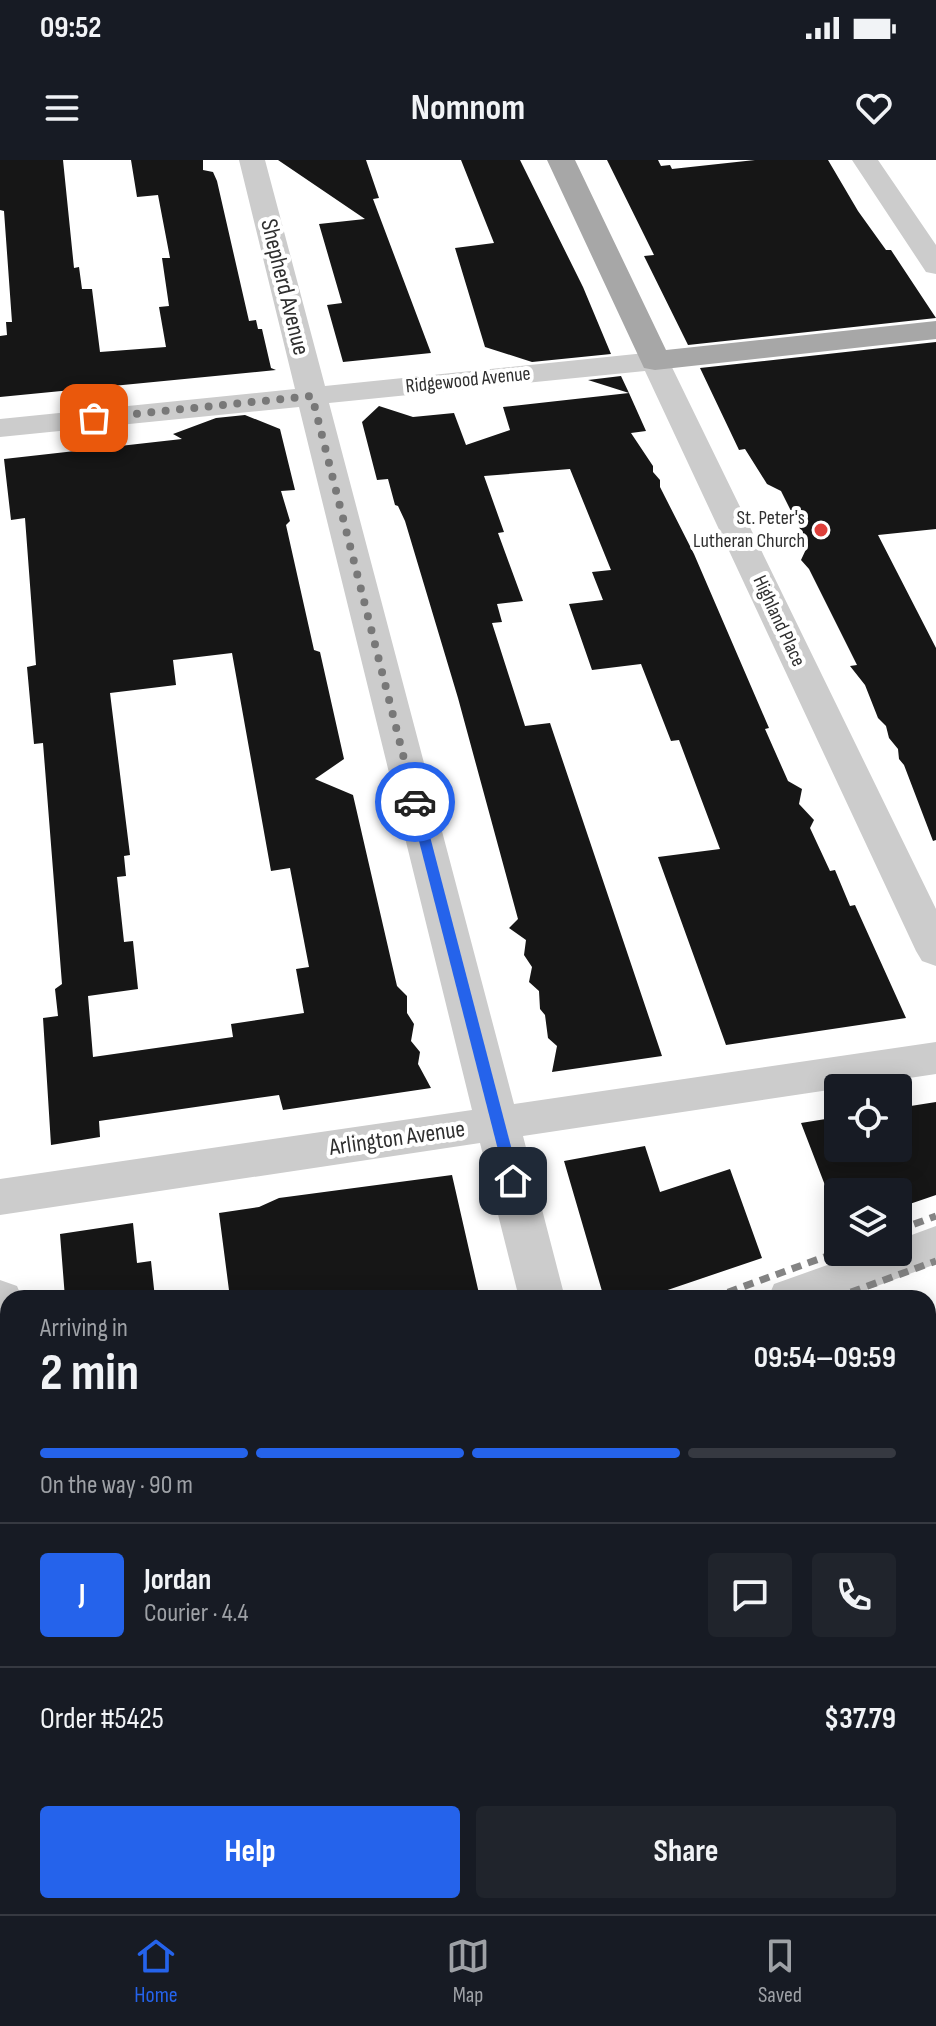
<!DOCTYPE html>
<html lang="en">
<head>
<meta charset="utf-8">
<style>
  body { margin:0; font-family:"Sofia Sans Condensed",sans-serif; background:#20242c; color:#f1f3f6; height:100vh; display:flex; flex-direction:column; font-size:30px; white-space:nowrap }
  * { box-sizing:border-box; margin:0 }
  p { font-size:26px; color:#9ea1a6 }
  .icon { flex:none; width:44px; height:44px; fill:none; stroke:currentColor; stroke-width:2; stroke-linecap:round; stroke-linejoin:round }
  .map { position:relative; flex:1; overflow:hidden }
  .details { position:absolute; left:0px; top:1130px; width:936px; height:624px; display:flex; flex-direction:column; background:#171b24; border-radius:24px 24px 0 0; box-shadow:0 4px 20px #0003 }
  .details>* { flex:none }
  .tools { position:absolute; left:824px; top:914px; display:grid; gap:16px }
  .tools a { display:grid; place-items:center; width:88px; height:88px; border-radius:8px; background:#171b24; box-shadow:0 4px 20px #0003; font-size:40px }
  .pin { position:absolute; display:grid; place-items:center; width:68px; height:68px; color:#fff; margin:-34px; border-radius:16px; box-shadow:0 4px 12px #0006 }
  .courier { position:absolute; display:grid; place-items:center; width:80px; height:80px; margin:-40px; border:6px solid #2563eb; border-radius:50%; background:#fff; color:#222; box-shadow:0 2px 10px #0007 }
  .head em { font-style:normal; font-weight:700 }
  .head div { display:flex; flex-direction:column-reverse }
  .head { display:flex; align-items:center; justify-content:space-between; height:136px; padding:0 40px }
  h1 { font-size:52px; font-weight:700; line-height:60px }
  .bar { display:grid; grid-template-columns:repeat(4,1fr); gap:12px 8px; align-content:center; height:96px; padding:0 40px }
  .bar i { height:10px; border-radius:6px; background:#363941 }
  .bar .selected { background:#2563eb }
  .bar p { grid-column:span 4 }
  .line { display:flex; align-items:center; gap:20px; padding:0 40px; border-top:2px solid #363941 }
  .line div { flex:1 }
  .round { display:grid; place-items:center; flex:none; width:84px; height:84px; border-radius:8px; background:#20242c }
  .primary-button { display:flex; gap:16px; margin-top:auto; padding:16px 40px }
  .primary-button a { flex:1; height:92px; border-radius:8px; background:#2563eb; color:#fff; font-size:32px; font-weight:700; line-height:92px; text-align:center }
  .primary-button a+a { background:#20242c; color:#f1f3f6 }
  .status { display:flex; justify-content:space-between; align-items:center; height:56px; padding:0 40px; background:#171b24; direction:ltr }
  .status svg { height:22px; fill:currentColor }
  header { display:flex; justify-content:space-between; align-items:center; height:104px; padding:0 40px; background:#171b24; font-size:36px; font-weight:700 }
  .tab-bar { display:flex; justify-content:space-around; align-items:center; height:112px; border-top:2px solid #363941; background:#171b24; font-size:22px; color:#9ea1a6 }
  .tab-bar a { display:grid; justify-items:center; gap:4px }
  .tab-bar .selected { color:#2563eb }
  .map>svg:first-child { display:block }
  .building { fill:#161616; fill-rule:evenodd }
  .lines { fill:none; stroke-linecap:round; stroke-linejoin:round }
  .minor { fill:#ccc; fill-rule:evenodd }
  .major { fill:#a7a7a7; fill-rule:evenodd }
  .rail { stroke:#848484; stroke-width:7; stroke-dasharray:10 7; stroke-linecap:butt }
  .route { fill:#2563eb }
  .done { stroke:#787878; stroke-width:8; stroke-dasharray:0 14.4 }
  .poi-dot { fill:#dd3f3a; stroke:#fff; stroke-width:3 }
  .labels { text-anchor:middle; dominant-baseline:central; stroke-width:8; stroke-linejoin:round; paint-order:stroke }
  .far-street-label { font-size:20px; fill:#2f2f2f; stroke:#fff }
  .far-poi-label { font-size:20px; fill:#2f2f2f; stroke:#fff; text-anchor:end }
  .street-label { font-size:24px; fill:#2f2f2f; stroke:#fff }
</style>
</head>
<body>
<div class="status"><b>09:52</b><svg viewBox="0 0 49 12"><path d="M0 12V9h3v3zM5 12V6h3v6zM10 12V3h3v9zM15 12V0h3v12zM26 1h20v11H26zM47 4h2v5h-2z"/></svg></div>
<header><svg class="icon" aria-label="menu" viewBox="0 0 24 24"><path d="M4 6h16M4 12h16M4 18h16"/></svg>Nomnom<svg class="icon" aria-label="heart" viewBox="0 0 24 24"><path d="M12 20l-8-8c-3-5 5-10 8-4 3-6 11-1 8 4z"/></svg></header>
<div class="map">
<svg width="936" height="1754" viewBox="0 0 936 1754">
  <rect width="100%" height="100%" fill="#fff"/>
  <path class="building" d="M0 0H63L74 108 79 107 82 129H92L100 192 166 187 159 147 169 146 162 98H170L158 35 137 37 131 0H203V10L213 12 217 21 249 161 256 160 258 169H262L271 208 276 210 0 237V176L7 175 6 162H12L4 51 0 50Z
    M278 0H366L379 38 373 39 431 193 343 202 327 145 342 143 319 64 365 59Z
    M461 0H520L583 127 611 194 532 202 485 187 455 88 494 83Z
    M607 0H658L661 6 670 5 672 9 755 0H828L858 51 886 90H891L936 158 688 185 644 96 654 95Z
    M936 182V369L878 375 936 488V680L933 681 904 605 899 599 898 589 889 578 886 566 878 558 865 525 850 506 857 505 809 409 801 400 808 385 781 331 767 324 745 289 739 290 700 208Z
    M621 216 629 233 588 220Z
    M629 233 646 271 631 273 653 306V312L660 320V327L694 394 769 568 765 569 788 621 802 629 799 644 814 660 810 668 830 711 835 710 850 746 855 745 906 858 726 885 658 697 720 689 679 580 671 581 641 504 592 510 569 444 603 440 592 412 611 410 570 309 484 316 504 372 498 373 523 441 497 444 502 462 492 463 525 566 550 563 662 896 552 912 557 886 548 878 545 855 540 849 539 831 529 822 532 807 524 795 526 780 509 768 518 759 458 538 405 361 398 346 395 345 388 319 377 320 362 262 379 246 413 257 454 253 466 285 510 270 503 247Z
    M245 255 280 269 295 330 281 331 290 361 286 365 314 490 320 492 344 599 315 619 353 635 397 826 407 836V853L414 864 411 881 420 892 418 904 431 928 283 950 279 935 99 961 100 977 51 985 43 858 58 856 55 829 62 824 43 583 34 584 27 507 36 505 25 358 11 360 4 299 182 279 173 274 216 258ZM232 493 271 711 290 708 309 807 296 809 304 853 231 864 233 877 93 897 88 836 138 829 133 781 124 782 117 717 126 716 124 696 130 695 110 533 176 525 173 500Z
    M936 942V1035L898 1048V1032H838V1059L801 963 838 957V988H898V948Z
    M645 986 660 1032 730 1009 762 1098 644 1138H604L564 1001Z
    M452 1015 480 1138H230L219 1053 259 1047 279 1038Z
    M133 1063 137 1103 151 1101 155 1138H65L60 1074Z"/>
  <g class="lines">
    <path class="minor" d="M239 0H265L325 226 655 192 666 195 936 749V806L922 801 916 791 645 211 329 243 514 944 936 882V914L523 976 565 1138H519L480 983 0 1055V1019L472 950 299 247 0 277V259L295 229Z
      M852 0H878L936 85V114L926 112Z
      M936 1066V1104L845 1138H768L774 1124 864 1092H898V1080Z
      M0 1120 17 1126 22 1138H8V1325L0 1322Z
      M8 1400V1448L0 1451V1403Z
      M8 1727V1746H58V1754H0Z
      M675 1746H733L735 1754H677Z"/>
    <path class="major" d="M547 0H575L666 190 936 161V179L655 210 644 208Z"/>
    <path class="rail" d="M898 1070 936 1056
      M712 1138 838 1092
      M835 1138 936 1101
      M0 1397 8 1394
      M0 1447 8 1444"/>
  </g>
  <path class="route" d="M415 638 421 642 520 1021 513 1027 506 1021 409 642Z"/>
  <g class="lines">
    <path class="done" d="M94 258 312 236 415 642"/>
  </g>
  <circle class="poi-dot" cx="821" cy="370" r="8"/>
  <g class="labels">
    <g class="far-street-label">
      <text transform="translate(468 220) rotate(-6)">Ridgewood Avenue</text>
      <text transform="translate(779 461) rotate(65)">Highland Place</text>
    </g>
    <g class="far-poi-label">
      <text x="805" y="358">St. Peter's<tspan x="805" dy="23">Lutheran Church</tspan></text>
    </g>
    <g class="street-label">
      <text transform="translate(285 127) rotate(76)">Shepherd Avenue</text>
      <text transform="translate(397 978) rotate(-8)">Arlington Avenue</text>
    </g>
  </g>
</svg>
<div class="tools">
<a><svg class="icon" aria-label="locate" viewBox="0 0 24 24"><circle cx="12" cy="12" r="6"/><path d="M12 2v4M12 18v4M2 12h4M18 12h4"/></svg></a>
<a><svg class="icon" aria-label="layers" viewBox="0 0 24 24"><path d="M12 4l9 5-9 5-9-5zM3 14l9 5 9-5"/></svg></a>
</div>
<div class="pin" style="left:94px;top:258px;background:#ea580c"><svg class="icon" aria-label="bag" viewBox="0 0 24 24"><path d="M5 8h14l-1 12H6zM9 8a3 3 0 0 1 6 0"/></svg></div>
<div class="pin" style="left:513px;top:1021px;background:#1f2937"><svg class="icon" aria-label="home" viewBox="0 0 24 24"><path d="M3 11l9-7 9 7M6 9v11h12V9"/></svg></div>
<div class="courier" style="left:415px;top:642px"><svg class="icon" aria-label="car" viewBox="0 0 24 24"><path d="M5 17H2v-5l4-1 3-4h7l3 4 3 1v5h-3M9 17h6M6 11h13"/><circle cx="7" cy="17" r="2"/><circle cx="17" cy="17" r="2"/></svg></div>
<section class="details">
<div class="head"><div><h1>2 min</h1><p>Arriving in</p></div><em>09:54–09:59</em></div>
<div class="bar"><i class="selected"></i><i class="selected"></i><i class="selected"></i><i></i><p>On the way · 90 m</p></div>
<div class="line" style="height:144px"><b class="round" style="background:#2563eb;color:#fff">J</b><div><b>Jordan</b><p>Courier · 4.4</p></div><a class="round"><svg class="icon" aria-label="chat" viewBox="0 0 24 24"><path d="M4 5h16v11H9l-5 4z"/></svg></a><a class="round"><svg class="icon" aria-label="phone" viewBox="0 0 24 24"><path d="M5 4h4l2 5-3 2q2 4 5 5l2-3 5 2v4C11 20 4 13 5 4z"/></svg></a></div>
<div class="line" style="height:104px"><div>Order #5425</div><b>$37.79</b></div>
<div class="primary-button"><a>Help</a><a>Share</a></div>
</section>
</div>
<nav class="tab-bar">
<a class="selected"><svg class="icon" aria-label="home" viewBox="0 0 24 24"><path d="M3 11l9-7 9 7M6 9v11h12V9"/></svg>Home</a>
<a><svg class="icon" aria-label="map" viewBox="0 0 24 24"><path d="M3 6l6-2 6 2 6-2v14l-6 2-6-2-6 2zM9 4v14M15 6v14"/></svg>Map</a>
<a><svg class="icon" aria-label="saved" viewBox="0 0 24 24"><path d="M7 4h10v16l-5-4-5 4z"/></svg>Saved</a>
</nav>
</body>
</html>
